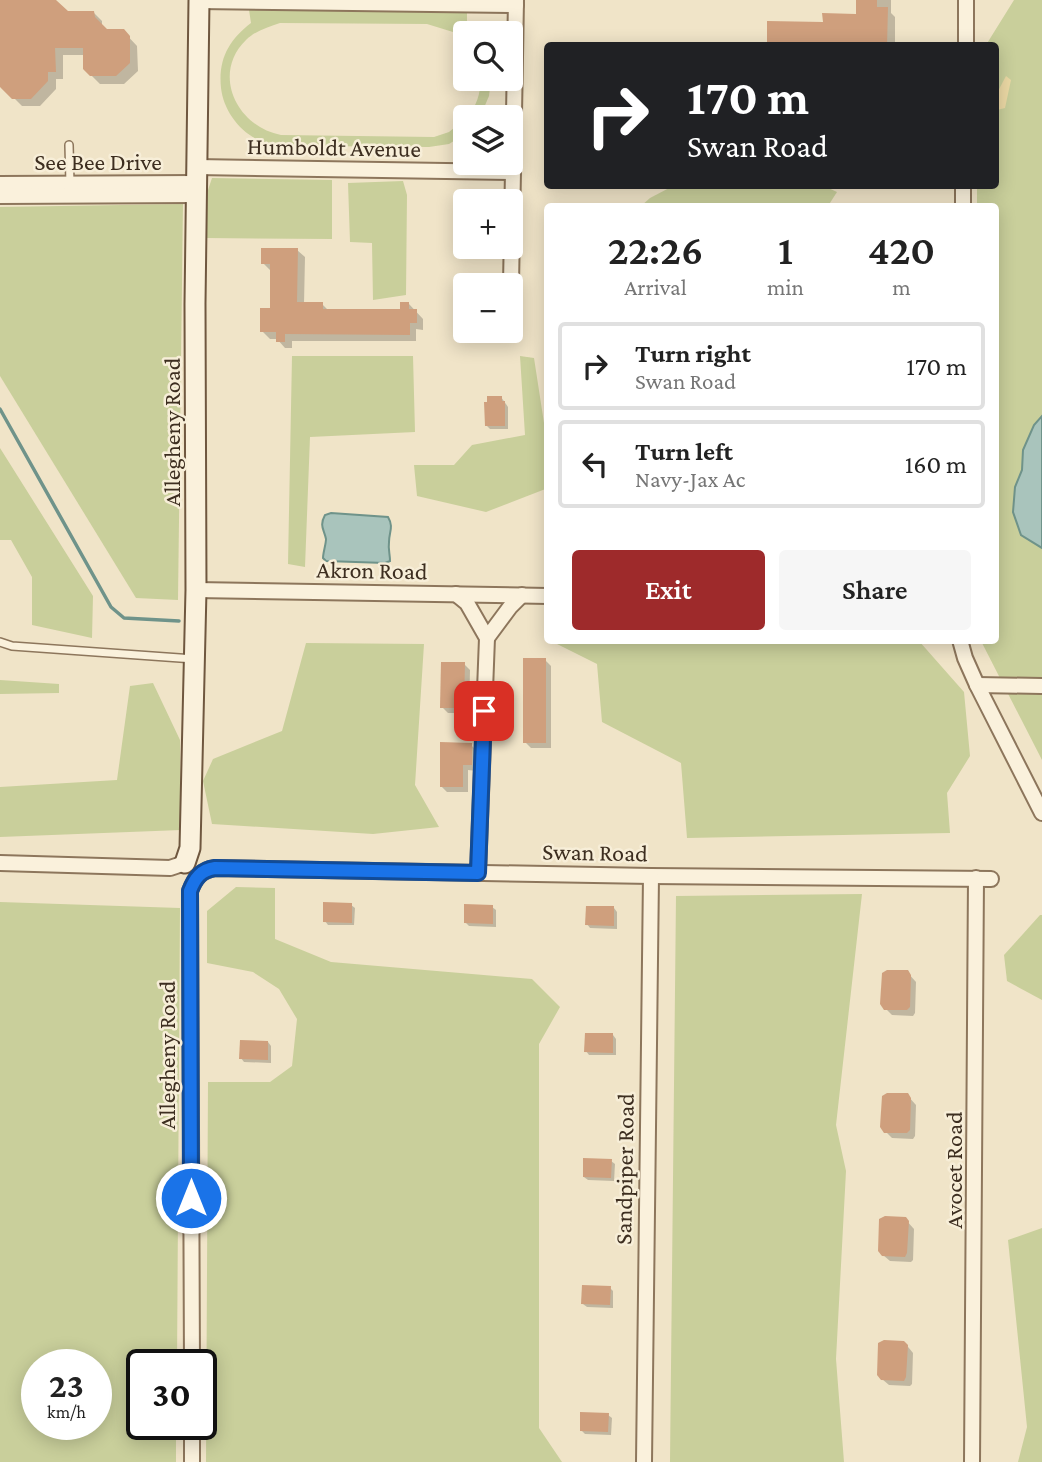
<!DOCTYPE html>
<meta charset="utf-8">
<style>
body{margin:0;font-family:"Crimson Pro",serif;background:#f6f6f6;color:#222;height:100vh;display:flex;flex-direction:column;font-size:26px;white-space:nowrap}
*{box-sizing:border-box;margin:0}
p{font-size:23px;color:#767676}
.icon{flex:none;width:38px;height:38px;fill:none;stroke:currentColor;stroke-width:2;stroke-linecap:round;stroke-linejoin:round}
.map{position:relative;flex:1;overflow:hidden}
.sheet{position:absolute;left:544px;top:203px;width:455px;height:441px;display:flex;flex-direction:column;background:#fff;border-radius:7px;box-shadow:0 4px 18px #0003}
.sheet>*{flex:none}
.banner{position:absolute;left:544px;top:42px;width:455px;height:147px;border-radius:7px;box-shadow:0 4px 18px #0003;background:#202124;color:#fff;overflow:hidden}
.fabs{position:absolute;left:453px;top:21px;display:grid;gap:14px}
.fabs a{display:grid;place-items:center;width:70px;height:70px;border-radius:7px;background:#fff;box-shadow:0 4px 18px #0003;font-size:35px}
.speed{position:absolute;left:21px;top:1349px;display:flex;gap:14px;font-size:35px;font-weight:700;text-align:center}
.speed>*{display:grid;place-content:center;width:91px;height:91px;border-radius:50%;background:#fff;box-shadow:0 4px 18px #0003;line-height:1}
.speed small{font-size:18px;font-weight:400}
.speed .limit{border:4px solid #111;border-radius:10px;background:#fff;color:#111}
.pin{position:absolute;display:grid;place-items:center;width:60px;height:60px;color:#fff;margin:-30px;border-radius:14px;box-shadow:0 4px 10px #0006}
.me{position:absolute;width:77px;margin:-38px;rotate:0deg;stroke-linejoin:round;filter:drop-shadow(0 0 5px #0008)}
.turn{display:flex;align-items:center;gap:24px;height:147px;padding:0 28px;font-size:32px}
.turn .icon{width:91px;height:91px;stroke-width:2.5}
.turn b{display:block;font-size:49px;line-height:60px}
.eta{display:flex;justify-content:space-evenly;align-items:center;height:119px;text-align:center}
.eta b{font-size:42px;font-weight:600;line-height:49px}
.cta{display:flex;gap:14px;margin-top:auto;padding:14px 28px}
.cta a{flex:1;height:80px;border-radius:7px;background:#9e2a2b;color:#fff;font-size:28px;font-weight:600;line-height:80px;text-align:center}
.cta a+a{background:#f6f6f6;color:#222}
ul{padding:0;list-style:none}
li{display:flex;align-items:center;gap:21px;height:88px;margin:0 14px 10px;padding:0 14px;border:4px solid #e0e0e0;border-radius:7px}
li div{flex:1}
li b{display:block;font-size:26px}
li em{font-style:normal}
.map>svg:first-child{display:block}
.green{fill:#c9cf9b;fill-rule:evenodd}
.sand{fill:#ecd9a5}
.water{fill:#a9c4bc;stroke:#6f938a;stroke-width:2}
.shadow{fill:#0003}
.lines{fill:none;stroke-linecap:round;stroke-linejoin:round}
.stream{stroke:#6f938a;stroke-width:3.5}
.building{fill:#cf9f7d}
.lane-casing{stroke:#8d765c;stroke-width:10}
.street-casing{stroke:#8d765c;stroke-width:18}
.secondary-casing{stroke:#6f573f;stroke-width:23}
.lane{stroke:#faf1dc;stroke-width:7}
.street{stroke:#faf1dc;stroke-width:14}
.secondary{stroke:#faf1dc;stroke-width:19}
.route-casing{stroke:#114b97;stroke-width:18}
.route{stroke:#1a73e8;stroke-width:12}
.labels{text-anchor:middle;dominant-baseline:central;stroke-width:5;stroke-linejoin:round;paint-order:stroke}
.street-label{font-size:24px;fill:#3d2e20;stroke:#f7eed8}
</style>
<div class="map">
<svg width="1042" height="1462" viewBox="0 0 1042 1462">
<rect width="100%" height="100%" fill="#f0e4c8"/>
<g class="green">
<polygon points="1014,0 1042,0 1042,760 981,641 996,640 996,206 977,206 977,186 996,186 996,46 986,45"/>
<path d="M249 10 467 12V26H463L472 33H466L465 41 453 32 427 24 280 23C268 27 255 31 246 40 211 74 237 127 281 135L434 137 449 132 465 119V134L449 144 429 147C391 147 353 146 315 146 302 146 284 148 272 145 245 139 224 114 221 88 218 59 229 40 251 23Z"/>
<path d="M481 79H491L489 96 480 117H467C477 106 480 94 481 79Z"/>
<polygon points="212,178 332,180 332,239 205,238 206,196"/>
<polygon points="403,181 407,195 406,295 373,300 372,243 350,242 348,183"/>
<polygon points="673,186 824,186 837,192 828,206 641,206 650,198"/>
<polygon points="183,204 178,600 136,598 0,376 0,207"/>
<polygon points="292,356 413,356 415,432 310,437 305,567 288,564"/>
<polygon points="520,356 534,358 544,423 548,425 548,488 486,512 417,496 414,465 454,465 472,445 525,435"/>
<polygon points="0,448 93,596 92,638 32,625 32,577 11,540 0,540"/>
<polygon points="556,641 919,641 964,692 970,756 947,793 950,833 687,838 681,763 602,722 597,664 555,643"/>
<polygon points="306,643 424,644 415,785 439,827 373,834 212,824 203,781 213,759 282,731"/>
<polygon points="0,680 59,684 59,693 0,694"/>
<polygon points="153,683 180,740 181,830 0,837 0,787 117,780 130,686"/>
<polygon points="236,887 275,888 275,939 331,962 532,979 560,1007 539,1044 539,1428 562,1462 206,1462 208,1082 270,1082 292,1066 297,1019 279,989 253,972 207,963 207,911"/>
<polygon points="862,894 836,1125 846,1171 836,1359 844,1462 670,1462 676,896"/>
<path d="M0 902 180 908 177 1365H142V1424L176 1425V1462H0ZM96 1365V1424H37V1365Z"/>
<polygon points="1040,915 1042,915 1042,1000 1007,981 1004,955"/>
<polygon points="1042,1228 1042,1462 1018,1462 1027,1427 1008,1240"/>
</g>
<polygon class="sand" points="1006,76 1011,80 1005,108 997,110 996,95"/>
<g class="water">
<polygon points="1042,416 1042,548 1021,535 1013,512 1015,487 1022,470 1023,450 1034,425"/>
<path d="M331 513 388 517C394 527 389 532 389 542 388 549 390 554 390 561L385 563 326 561 323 558C323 553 326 544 326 539 324 529 319 526 325 515Z"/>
</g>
<g class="shadow">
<polygon points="0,0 20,0 67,13 94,13 102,21 102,27 107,31 123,31 137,46 138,71 124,84 100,84 91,75 85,55 63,55 63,79 56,79 56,89 40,106 22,106 0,84"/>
<polygon points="858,0 891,0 891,13 895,17 895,46 756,46 769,43 824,24 858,16"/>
<polygon points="297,250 305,257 304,304 322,304 329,311 401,311 409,304 423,319 423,330 416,329 416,341 292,341 292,348 285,348 277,339 270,339 262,331 271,310 270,270 263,263"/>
<polygon points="463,310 466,310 466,326 462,322"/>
<polygon points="501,397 508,407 508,429 490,429 487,426"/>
<polygon points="545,660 551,666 551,748 531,748 525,742"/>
<polygon points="464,664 470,670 469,713 448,713 442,707"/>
<polygon points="471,745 477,751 477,771 468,770 468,792 447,792 441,786"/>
<polygon points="351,905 355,908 354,925 328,925 325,921"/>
<polygon points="492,907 496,910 496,927 469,926 466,923"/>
<polygon points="614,908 617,912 617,929 590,928 587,924"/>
<polygon points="907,972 916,982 915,1013 913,1016 892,1015 886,1009"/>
<polygon points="613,1035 616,1039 616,1055 589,1055 586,1051"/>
<polygon points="268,1042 271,1046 271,1063 244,1062 241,1058"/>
<polygon points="907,1095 916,1105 915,1136 913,1139 892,1138 886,1132"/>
<polygon points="611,1161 615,1164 614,1181 588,1180 584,1177"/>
<polygon points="905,1219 914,1229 913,1260 911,1262 890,1261 883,1255"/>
<polygon points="610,1288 613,1291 613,1308 587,1307 583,1304"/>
<polygon points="904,1342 913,1353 912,1384 910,1386 889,1385 882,1379"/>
<polygon points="608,1415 612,1418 611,1435 585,1434 581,1430"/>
</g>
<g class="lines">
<polyline class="stream" points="0,409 111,607 124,618 179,621"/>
</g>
<g class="building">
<polygon points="0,0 56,0 68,11 94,11 95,17 107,29 124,29 130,36 130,63 116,76 90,76 83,69 83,48 55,48 56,72 48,72 48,81 31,99 12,99 0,87"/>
<polygon points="856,0 877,0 877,7 888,7 887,46 767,46 767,21 823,22 822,13 856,14"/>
<polygon points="261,248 298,248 297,302 323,302 323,309 400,309 400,302 409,302 409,309 417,309 417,323 410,323 410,335 285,334 285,342 276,342 276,332 260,332 260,308 270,308 270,264 261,264"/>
<polygon points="487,396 502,396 502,401 505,401 505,426 485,426 484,402 487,402"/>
<rect x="523" y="658" width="23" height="85"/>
<polygon points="441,662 465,662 464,708 440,708"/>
<polygon points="440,742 472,743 472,765 463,765 463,787 440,787"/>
<polygon points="323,902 352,903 352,923 323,922"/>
<polygon points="464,904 493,905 493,924 464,923"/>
<polygon points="586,906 614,906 614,926 585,925"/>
<polygon points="887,970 908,970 911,975 910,1007 907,1010 884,1010 880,1004 882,973"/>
<polygon points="585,1033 613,1033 613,1053 584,1052"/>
<polygon points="240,1040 268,1041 268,1060 239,1059"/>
<polygon points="887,1093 908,1093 911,1098 910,1130 907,1133 884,1133 880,1127 882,1096"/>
<polygon points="583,1158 612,1159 611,1178 583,1177"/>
<polygon points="885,1216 906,1217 909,1221 907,1253 905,1257 882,1256 878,1251 879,1219"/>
<polygon points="582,1285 611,1286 610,1305 581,1304"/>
<polygon points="884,1340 904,1341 908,1345 906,1377 904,1381 881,1380 877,1375 878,1343"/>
<polygon points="580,1412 609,1413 608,1432 580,1431"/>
</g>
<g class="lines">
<g class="lane-casing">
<g id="lane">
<polyline points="69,145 70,184"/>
<polyline points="0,642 12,646 194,659"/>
</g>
</g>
<g class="street-casing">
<g id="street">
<polyline points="199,1 516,5"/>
<polyline points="966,46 966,0"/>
<polyline points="197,167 513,172"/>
<polyline points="0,184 196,183"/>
<polyline points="0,196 196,195"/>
<polyline points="963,206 963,186"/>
<polyline points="511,285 516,0"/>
<polyline points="196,590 548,596"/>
<polyline points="456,594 467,603 487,638 478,873"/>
<polyline points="487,638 510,607 522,595"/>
<polyline points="960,640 965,658 977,685 1042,813"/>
<polyline points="977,685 1042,686"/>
<polyline points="0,863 170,868 185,863"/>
<path d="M192 1365 190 891C195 878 201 870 215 868L651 876 991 879"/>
<polyline points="192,1424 192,1462"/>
<polyline points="644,1462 651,876"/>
<polyline points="972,1462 976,878"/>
</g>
</g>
<g class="secondary-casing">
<polyline id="secondary" points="185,863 190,848 196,590 195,304 199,0"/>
</g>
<use href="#lane" class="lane"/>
<use href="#street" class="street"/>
<use href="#secondary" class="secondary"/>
</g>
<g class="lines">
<g class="route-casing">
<path id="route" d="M191 1198 190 891C195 878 201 870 215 868L478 873 484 711"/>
</g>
<use href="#route" class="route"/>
</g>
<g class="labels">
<g class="street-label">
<text transform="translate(334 147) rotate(1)">Humboldt Avenue</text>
<text x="98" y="161">See Bee Drive</text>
<text transform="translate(171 432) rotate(-90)">Allegheny Road</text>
<text transform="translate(372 570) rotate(1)">Akron Road</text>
<text transform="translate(595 852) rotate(1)">Swan Road</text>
<text transform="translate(166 1055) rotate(-90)">Allegheny Road</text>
<text transform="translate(624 1169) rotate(-89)">Sandpiper Road</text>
<text transform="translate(953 1170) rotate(-90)">Avocet Road</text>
</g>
</g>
</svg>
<div class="fabs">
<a><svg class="icon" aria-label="search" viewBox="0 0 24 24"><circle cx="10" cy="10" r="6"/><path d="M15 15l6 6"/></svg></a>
<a><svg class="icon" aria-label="layers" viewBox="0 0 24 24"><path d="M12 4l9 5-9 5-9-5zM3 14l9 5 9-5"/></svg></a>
<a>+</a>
<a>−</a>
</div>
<div class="speed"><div>23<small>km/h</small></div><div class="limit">30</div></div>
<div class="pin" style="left:484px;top:711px;background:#d93025"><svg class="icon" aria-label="arrive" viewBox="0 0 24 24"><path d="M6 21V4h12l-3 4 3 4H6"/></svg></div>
<svg class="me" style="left:191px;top:1198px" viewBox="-20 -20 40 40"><circle r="17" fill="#1a73e8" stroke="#fff" stroke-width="3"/><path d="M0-11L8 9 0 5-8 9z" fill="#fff"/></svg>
<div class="banner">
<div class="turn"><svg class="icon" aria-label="right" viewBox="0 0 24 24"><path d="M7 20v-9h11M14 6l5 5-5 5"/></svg><div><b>170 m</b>Swan Road</div></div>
</div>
<section class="sheet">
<div class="eta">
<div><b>22:26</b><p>Arrival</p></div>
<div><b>1</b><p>min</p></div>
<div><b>420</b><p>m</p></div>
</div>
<ul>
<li><svg class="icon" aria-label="right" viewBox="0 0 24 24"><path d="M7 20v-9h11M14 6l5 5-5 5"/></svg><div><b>Turn right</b><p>Swan Road</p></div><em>170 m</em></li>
<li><svg class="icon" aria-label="left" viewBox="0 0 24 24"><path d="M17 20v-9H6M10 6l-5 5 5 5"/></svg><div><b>Turn left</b><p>Navy-Jax Ac</p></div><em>160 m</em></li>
</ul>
<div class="cta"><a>Exit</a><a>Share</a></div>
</section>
</div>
